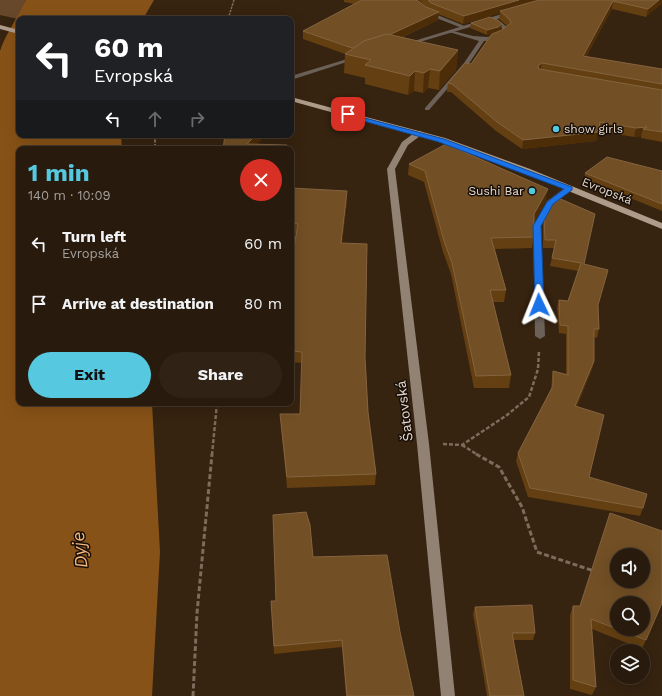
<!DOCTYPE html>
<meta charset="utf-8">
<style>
body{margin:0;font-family:"Work Sans",sans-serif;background:#302315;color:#f1f3f6;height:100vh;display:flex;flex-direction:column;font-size:15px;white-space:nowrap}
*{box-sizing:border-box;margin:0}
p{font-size:13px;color:#a5a19d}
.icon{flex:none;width:22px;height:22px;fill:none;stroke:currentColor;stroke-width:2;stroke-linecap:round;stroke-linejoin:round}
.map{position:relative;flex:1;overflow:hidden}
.details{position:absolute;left:16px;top:146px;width:278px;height:260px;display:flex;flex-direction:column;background:#281a0c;border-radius:8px;box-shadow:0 4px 16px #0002,0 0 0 1px #44382d}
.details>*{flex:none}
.guide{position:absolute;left:16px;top:16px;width:278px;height:122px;border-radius:8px;box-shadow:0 4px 16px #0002,0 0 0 1px #44382d;background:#202124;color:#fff;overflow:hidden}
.fabs{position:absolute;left:610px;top:548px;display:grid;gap:8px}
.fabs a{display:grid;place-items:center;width:40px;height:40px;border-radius:50%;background:#281a0c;box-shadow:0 4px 16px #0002,0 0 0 1px #44382d;font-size:20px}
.pin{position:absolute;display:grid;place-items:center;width:34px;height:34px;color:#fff;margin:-17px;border-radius:8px;box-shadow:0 2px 6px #0006}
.me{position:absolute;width:44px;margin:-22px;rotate:358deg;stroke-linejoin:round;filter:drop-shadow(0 0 3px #0008)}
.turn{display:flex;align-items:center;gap:14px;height:84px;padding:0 12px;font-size:18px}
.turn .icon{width:52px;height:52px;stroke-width:2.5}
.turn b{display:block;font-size:28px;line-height:34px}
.lanes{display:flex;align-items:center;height:38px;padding:0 12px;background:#0003;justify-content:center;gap:20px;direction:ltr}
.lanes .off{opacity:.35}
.round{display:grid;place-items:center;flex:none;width:42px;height:42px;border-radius:21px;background:#302315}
.headline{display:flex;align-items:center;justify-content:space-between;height:68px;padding:0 12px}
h1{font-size:24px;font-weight:700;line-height:30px;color:#56c9e1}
.button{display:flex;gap:8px;margin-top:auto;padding:8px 12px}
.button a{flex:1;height:46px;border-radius:24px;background:#56c9e1;color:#111;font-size:16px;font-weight:700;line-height:46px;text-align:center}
.button a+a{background:#302315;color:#f1f3f6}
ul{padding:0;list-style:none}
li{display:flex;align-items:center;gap:12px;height:60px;padding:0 12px}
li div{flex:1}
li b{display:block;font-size:15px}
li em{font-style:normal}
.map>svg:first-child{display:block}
.green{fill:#67482b}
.water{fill:#875217}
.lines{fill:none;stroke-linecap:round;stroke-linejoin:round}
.path-far3{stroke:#7d6c5c;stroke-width:1.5;stroke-dasharray:2.5 1;stroke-linecap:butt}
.path-far2{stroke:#7d6c5c;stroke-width:2;stroke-dasharray:3 1.5;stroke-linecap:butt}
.path-far1{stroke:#7d6c5c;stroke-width:2.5;stroke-dasharray:4 2;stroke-linecap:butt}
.path{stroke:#7d6c5c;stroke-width:3;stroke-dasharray:5 2.5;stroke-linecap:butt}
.minor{fill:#6b6159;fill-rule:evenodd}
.tertiary{fill:#6b6159;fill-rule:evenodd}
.secondary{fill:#928274;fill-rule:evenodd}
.primary{fill:#af9b89;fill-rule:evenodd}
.wall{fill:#643f11}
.shaded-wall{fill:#4c2d08}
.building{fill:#724f25;stroke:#846440;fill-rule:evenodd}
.route{fill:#1a73e8;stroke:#114b97}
.poi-dot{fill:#56c9e1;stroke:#170e07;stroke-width:1.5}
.labels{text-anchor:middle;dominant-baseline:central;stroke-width:3;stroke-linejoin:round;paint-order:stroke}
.far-poi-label{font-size:12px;fill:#e5d8cd;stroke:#170e07;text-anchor:start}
.far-street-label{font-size:12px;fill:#e5d8cd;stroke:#170e07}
.street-label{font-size:14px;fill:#e5d8cd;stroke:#170e07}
.near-water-label{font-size:18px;font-style:italic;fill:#f5b67c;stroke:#170e07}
</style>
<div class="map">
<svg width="662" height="696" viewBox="0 0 662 696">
<rect width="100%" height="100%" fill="#362310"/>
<polygon class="green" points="0,0 26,0 18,19 0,15"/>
<path class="water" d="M26 0H154L143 19H19V135H121L122 149H19V403H152L160 552 152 696H0V51C6 33 18 17 26 0Z"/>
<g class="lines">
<polyline class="path-far3" points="228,19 234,0"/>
<polyline class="path-far2" points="155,135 155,149"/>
<g class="path-far1">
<polyline points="443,444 462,445 507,415 529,397 538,369 539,351"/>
<polyline points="462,445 478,455"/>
<polyline points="212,455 217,403"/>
</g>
<g class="path">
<polyline points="476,454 499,467 522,507 537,552 594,571"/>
<polyline points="193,696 197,613 212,454"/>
</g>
<g class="minor">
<polygon points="411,0 417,0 430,12 467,27 462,28 426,14"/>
<path d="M489 18C497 17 504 24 509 30 502 37 494 41 484 41L468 65 429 110H425V108L464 63 479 41 449 32V30L473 36 487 37 498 34 503 30 499 25 489 20Z"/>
<polygon points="566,187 569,187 573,189 553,204 541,226 545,336 540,339 535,336 533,226 547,201"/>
</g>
<g class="tertiary">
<polygon points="512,11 515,13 514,14 406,46 401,45"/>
<polygon points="354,57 359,58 291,80 291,76"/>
</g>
<polygon class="secondary" points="417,131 420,131 424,133 408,145 395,169 429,444 455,696 441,696 417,444 387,169 402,142"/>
<g class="primary">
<polygon points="0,25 19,30 19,34 0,29"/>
<polygon points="291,97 445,138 530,169 662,223 662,229 524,173 439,142 291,101"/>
</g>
</g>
<g class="wall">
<polygon points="344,0 417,0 426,7 428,9 419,0 662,0 646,17 612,9 586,57 662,69 662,142 641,138 641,136 634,137 598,131 596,141 522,149 496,131 451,92 447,92 448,83 471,64 491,34 487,35 470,28 471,23 501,30 499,31 502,30 507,26 499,19 500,13 463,24 438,14 438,20 401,38 458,50 456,70 439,90 428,88 423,93 414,91 408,95 365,84 365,78 344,73 345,54 303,39 303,31 354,4 344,2"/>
<polygon points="409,164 546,200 534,222 534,237 532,248 495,249 506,290 504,302 493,302 511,375 509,388 474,388 451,274 443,252 424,182 408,175"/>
<polygon points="662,171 662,211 584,179 585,173"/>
<polygon points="291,188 347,201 342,243 365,357 368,412 376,474 375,485 287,488 280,414 300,414 302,363 291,362 291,264 297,234 292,233 292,220 291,220"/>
<polygon points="544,219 584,264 598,305 599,329 597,338 594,337 594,361 592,369 577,406 589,477 643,508 640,516 528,497 516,461 518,453 551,389 552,379 553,371 566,374 566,334 559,333 557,308 559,300 568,301 578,271 550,266 554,248 543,248 543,226"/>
<polygon points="313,557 400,632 414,696 346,696 342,647 274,654 271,601 276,601"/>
<polygon points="662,603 642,649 592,629 596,687 592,695 570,689 570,615 573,606"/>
<polygon points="475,607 535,633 533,640 513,640 524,696 487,696 473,614"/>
</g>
<g class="shaded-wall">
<polygon points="519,0 544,0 500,11 500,13 463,24 464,16"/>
<polygon points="659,0 662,0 662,4 646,17 648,9"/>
<polygon points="613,1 612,9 581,65 583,56"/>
<polygon points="439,12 438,20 374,50 352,56 352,48"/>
<polygon points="502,24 501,30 497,33 487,35 487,30"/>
<polygon points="458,50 456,70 439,90 440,71"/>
<polygon points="542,63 540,72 538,66"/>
<polygon points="430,69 428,88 423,93 424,73"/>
<polygon points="415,71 414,91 408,95 410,76"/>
<polygon points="647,127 643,129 641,136 634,137 636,128"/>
<polygon points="598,132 596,141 522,149 523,140"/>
<polygon points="256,135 266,135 252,149 247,144"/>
<polygon points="548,189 546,200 532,225 534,214"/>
<polygon points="347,191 347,201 341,253 341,243"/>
<polygon points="594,361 592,369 573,414 575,406"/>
</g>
<g class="building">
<polygon points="362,0 417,0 426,7 439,12 389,35 387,34 364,41 354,48 352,48 303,31"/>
<polygon points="428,0 519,0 464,16 431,3"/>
<polygon points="539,0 659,0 648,9 613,1 583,56 662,69 662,84 542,63 538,66 539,69 662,90 662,132 643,129 647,127 636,128 600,122 598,132 523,140 497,122 452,84 448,83 465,63 471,64 492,34 502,30 511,23 509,19 500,11"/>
<polygon points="490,17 499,21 502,24 498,27 487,30 471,23"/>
<polygon points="387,34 458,50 440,71 430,69 424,73 415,71 410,76 365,65 371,60 345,54 364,41"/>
<polygon points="225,135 256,135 247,144 287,145 286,149 223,149"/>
<polygon points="446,144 548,189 534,214 534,237 491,238 506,290 490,290 511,375 476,376 452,263 444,241 425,171 409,164"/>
<polygon points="607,157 662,171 662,204 585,173"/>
<polygon points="291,188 347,191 341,243 367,244 365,357 368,412 376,474 287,477 280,414 300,414 302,352 291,351 291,264 298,224 292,223 294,210 291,210"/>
<polygon points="556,197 595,214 584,264 608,270 598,305 599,329 594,329 594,361 575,406 604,415 589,477 647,494 643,508 530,488 518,453 553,386 553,371 568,375 568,326 560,325 559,300 568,301 581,263 552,258 556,240 545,240 544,219"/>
<polygon points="306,512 310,525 313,557 387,555 400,632 414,696 347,696 342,640 274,646 271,601 276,601 273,515"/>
<path d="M610 513 662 531V603L646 640 591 619 596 687 573 680V606H580ZM617 555H643V581H617ZM617 603H643V629H617Z"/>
<polygon points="532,605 535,633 512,633 524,696 490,696 475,607"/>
</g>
<polygon class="route" points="346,113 444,139 572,187 572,190 553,204 541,226 544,305 542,307 536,307 535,305 533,226 547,202 564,189 439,142 346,116"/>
<g class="poi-dot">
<circle cx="556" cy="129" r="4"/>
<circle cx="532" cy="191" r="4"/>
</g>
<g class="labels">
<g class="far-poi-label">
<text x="564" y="129">show girls</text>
<text x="524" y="191" text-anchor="end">Sushi Bar</text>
</g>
<g class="far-street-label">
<text transform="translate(607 191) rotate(22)">Evropská</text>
</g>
<g class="street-label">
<text transform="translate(404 411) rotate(-97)">Šatovská</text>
</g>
<g class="near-water-label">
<text transform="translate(79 550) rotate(-96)">Dyje</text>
</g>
</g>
</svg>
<div class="fabs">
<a><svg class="icon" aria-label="sound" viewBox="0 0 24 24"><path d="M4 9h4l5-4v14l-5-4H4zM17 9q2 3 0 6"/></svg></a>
<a><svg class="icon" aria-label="search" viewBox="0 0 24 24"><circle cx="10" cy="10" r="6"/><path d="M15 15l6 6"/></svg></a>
<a><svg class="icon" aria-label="layers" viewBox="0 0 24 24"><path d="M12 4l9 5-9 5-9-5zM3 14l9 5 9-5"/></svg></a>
</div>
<div class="pin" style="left:348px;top:114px;background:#d93025"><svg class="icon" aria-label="arrive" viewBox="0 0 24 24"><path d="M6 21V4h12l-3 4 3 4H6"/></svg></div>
<svg class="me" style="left:539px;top:305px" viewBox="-20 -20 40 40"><path d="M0-17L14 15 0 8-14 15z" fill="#1a73e8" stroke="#fff" stroke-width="4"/></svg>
<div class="guide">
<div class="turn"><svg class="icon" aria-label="left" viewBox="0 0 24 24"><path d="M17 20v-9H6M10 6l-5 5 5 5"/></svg><div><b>60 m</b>Evropská</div></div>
<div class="lanes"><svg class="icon" aria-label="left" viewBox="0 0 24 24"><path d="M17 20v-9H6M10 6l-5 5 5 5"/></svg><svg class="icon off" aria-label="ahead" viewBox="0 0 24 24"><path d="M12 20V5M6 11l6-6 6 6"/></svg><svg class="icon off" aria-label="right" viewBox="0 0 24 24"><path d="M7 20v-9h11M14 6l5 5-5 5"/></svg></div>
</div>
<section class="details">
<div class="headline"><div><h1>1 min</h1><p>140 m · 10:09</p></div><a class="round" style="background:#d93025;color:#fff"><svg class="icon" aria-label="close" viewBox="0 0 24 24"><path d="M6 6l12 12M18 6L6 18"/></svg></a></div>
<ul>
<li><svg class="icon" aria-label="left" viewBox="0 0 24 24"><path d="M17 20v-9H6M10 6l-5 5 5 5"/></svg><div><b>Turn left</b><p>Evropská</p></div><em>60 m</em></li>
<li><svg class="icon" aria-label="arrive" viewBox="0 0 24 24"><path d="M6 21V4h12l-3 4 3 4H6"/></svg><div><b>Arrive at destination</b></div><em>80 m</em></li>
</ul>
<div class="button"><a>Exit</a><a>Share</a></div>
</section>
</div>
